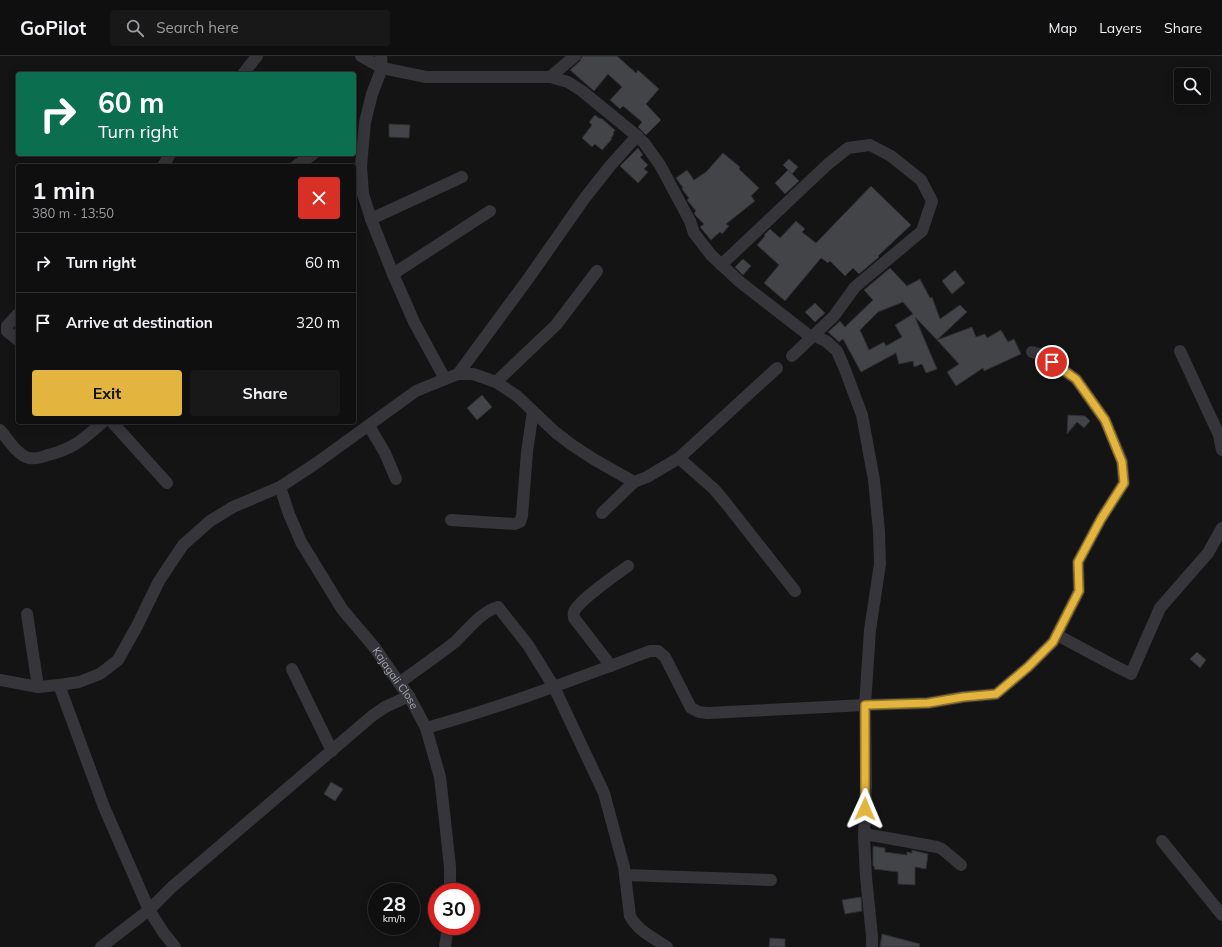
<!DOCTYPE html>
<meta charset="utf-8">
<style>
body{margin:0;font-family:Mulish,sans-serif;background:#181819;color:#f1f3f6;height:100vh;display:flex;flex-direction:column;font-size:15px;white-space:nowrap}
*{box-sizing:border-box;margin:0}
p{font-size:13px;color:#9b9c9f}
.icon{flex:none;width:22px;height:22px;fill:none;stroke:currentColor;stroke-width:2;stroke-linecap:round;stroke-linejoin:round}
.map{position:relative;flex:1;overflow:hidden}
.side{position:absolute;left:16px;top:108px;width:340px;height:260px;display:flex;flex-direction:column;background:#0f0f10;border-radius:4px;box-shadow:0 2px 10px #0003,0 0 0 1px #2f2f30}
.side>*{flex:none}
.banner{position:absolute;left:16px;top:16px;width:340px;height:84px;border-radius:4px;box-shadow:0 2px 10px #0003,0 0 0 1px #2f2f30;background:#0b6e4f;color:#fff;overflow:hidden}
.controls{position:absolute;left:1174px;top:12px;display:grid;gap:8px}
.controls a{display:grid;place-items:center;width:36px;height:36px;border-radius:4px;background:#0f0f10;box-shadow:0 2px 10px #0003,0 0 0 1px #2f2f30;font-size:20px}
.speed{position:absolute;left:368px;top:827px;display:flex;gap:8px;font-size:20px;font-weight:700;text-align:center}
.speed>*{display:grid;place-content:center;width:52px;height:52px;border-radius:50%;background:#0f0f10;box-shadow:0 2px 10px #0003,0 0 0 1px #2f2f30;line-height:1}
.speed small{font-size:10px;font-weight:400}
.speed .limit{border:6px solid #d22;background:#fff;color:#111}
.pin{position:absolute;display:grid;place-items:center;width:34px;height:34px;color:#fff;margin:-17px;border:2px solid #fff;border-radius:50%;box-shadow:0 1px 4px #0007}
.me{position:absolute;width:44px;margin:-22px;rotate:1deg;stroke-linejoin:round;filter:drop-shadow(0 0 3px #0008)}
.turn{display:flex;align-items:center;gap:14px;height:84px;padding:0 16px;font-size:18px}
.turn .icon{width:52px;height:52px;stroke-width:2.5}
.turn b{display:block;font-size:28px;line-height:34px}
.round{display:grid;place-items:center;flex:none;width:42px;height:42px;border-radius:4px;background:#181819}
.summary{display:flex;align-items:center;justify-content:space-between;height:68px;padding:0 16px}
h1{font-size:24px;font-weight:700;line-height:30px}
.action{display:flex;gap:8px;margin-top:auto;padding:8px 16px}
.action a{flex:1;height:46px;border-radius:4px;background:#e3b43e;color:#111;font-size:16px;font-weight:700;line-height:46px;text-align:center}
.action a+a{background:#181819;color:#f1f3f6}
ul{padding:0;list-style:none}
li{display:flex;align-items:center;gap:12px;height:60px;padding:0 16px;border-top:1px solid #2f2f30}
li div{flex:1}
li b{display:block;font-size:15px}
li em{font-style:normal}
header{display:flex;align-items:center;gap:24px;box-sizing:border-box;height:56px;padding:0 20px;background:#0f0f10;border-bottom:1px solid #2f2f30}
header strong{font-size:19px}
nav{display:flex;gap:22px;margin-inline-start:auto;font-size:14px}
.search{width:280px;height:36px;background:#181819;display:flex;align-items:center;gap:10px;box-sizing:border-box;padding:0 14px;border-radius:4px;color:#9b9c9f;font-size:15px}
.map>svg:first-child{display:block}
.building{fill:#434448;stroke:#2e2e31;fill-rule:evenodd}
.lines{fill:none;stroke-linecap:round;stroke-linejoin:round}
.street{stroke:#35353a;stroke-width:12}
.route-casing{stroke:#947528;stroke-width:10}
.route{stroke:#e3b43e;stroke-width:7}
.labels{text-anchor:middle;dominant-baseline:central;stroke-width:3.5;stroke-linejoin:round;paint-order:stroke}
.street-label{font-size:11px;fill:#a6aab4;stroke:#0f0f10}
</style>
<header>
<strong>GoPilot</strong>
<div class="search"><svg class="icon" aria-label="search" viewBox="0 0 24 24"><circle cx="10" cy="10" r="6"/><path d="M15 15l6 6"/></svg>Search here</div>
<nav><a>Map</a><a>Layers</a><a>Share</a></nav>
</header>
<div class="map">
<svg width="1222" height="891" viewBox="0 0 1222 891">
<rect width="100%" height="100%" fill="#141415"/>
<g class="building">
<polygon points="582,0 617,0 636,17 638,14 659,33 646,48 661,64 646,79 638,71 642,66 623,50 620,53 610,44 622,31 608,18 594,35 570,14 580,5"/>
<polygon points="595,59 600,63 601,62 615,74 613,77 614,78 611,82 612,83 602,94 595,88 592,91 582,82 592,69 589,66"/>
<polygon points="389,68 410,69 409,82 389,81"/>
<polygon points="638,92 643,99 640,101 648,109 644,113 648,116 638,127 620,110"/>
<polygon points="723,97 740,111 739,113 759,132 751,140 755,145 726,168 729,170 722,178 720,176 711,184 700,171 704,168 696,160 694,157 696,155 687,144 689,142 682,133 683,132 676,122 687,114 694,124 706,116"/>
<polygon points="789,103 798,111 792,118 783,109"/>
<polygon points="788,114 799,125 785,138 775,127"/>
<polygon points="871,130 911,169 878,200 879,201 859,218 853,212 845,220 830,205 828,207 821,202 785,245 764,227 779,209 757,189 765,180 764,179 770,173 780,182 796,165 805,173 802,176 816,187"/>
<polygon points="743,203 751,210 743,219 735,211"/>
<path d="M890 212 907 230 920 223 930 242 932 241 940 263 960 249 967 256 937 284 915 261 937 313 926 317 922 308 914 311 913 305 899 308 896 297 861 316 843 283 839 286 828 276 840 265 845 271 873 244 864 234ZM903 246 913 258 895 269 902 281 886 290 884 286 869 294 860 274 878 256Z"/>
<polygon points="955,214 965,227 952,238 942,225"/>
<polygon points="815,247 825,257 815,266 805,256"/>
<polygon points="972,271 976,281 985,278 987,282 1001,274 1008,286 1014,283 1021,298 984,315 983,312 956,330 947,316 959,308 937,284"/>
<polygon points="482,339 492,351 477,364 467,352"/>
<polygon points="1068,359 1085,360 1090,365 1084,372 1077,366 1067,378"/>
<polygon points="1197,596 1206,604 1200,612 1190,603"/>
<polygon points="331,726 343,733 335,745 324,738"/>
<polygon points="873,790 885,792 885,796 907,799 907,796 912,797 912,794 928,798 926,813 915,811 915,829 898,828 898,816 874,813 875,811 873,810"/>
<polygon points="861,841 862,855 845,858 842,844"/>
<polygon points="882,878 920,888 919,891 880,891"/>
<polygon points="770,882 785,883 785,891 769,891"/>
</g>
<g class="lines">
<g class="street">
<polyline points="361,0 382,12 426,21 550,21 575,0"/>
<polyline points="381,0 382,12 372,38 365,66 361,110 363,138 371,163 393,218 414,266 445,323"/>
<polyline points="243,18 257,0"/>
<polyline points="550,21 568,26 582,35 637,80 645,88 660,109 690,165 694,177 711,199 740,226 811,281"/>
<polyline points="163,110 170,98"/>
<polyline points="296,110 313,98"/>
<polyline points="371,163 462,121"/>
<polyline points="721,209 828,108 848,92 870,89 891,100 921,124 932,145 922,175 855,231 834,260 792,300"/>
<polyline points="393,218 490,155"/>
<polyline points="18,258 7,270 7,275 18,284"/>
<polyline points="819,282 826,285 837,295 844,311 862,359 874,424 879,475 880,508 870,574 865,649 866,728 864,781 866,821 872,880 872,891"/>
<polyline points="1180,295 1219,379 1222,394"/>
<polyline points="458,318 528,223 584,143 610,110 637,80"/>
<polyline points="496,326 556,269 597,215"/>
<polyline points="112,366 167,427"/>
<polyline points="369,370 385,397 396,423"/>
<path d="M0 374C8 383 17 399 29 402 35 403 43 401 48 399 74 393 83 383 103 366"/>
<polyline points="679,402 714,433 725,446 795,535"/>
<path id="s1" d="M280 431 289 458 301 486 342 553 375 592 399 627 409 640 426 672 440 721 445 765 450 811V836"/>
<polyline points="602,457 634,426"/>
<polyline points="451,464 515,468 520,466 522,460 527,396 533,355"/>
<polyline points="27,558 38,631"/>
<polyline points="1057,579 1115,610 1131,618 1160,552 1208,497 1222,472"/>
<path d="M611 610 574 562C574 560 573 558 574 556 578 545 617 518 628 510"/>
<polyline points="292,613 332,695"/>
<polyline points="0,624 38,631 59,629 79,626 100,618 118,604 137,570 159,525 183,489 210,465 233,451 280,431 315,408 416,335 458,318 473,318 496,326 517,340 555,376 572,389 595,404 634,426 647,421 679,402 777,312"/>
<path d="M399 627C418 613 437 600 455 586 468 574 480 556 498 551L528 589 554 631 604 737 624 811 630 860C638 875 654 882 667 891"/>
<polyline points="59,629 104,751 149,854 163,876 175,891"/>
<path d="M426 672C502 651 576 623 650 595H658L665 601 691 652 699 656 708 657 865 649 928 647 963 641 996 638 1028 611 1053 586 1079 535 1078 506 1101 463 1124 427 1122 405 1105 364 1076 323 1040 298 1032 296"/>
<polyline points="865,778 937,791 942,793 961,809"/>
<polyline points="1162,785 1222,859"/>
<polyline points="625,819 771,824"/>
<polyline points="101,891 149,854 172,831 372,660 385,651 409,640"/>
<polyline points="445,891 448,870"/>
</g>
</g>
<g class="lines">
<g class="route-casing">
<polyline id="route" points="865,753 865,649 928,647 963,641 996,638 1028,611 1053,586 1079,535 1078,506 1101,463 1124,427 1122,406 1105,364 1076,323 1052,306"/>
</g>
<use href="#route" class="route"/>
</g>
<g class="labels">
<g class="street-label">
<text stroke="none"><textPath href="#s1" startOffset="225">Kajagali Close</textPath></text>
</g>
</g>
</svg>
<div class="controls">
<a><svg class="icon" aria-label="search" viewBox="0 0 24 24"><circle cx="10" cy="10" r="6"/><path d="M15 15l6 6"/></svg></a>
</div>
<div class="speed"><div>28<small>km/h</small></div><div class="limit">30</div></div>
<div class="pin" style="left:1052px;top:306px;background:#d93025"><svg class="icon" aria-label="arrive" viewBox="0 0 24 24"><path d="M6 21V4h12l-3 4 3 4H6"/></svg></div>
<svg class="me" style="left:865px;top:753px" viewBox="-20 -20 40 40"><path d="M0-17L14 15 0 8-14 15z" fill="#e3b43e" stroke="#fff" stroke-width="4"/></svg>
<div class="banner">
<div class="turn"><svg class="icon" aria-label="right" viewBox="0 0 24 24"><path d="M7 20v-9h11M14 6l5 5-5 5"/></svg><div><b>60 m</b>Turn right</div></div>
</div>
<section class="side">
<div class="summary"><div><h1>1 min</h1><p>380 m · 13:50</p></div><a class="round" style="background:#d93025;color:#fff"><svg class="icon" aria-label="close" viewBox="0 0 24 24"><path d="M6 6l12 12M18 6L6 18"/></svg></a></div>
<ul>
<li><svg class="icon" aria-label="right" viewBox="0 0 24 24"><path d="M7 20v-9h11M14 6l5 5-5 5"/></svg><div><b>Turn right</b></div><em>60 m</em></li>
<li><svg class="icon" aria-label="arrive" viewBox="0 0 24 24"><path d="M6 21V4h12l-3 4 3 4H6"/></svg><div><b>Arrive at destination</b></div><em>320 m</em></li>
</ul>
<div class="action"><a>Exit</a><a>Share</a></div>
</section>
</div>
